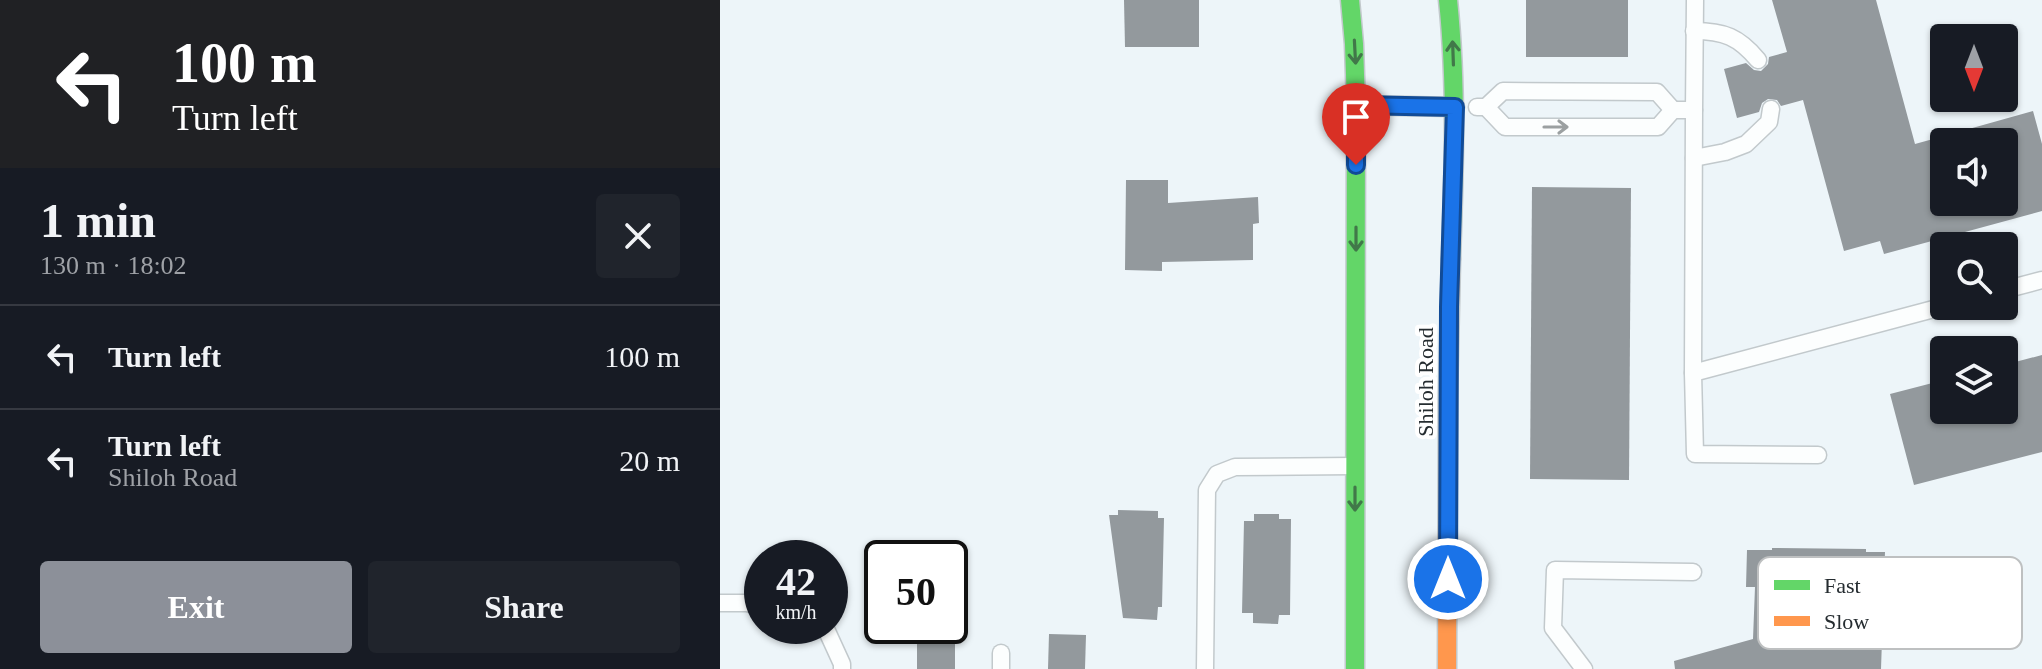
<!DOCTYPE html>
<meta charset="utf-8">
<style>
body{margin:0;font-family:Georgia,serif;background:#20242c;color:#f1f3f6;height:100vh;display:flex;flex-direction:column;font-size:30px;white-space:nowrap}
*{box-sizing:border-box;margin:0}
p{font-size:26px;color:#9ea1a6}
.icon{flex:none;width:44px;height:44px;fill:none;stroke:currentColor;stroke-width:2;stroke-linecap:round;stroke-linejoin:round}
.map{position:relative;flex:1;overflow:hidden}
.sheet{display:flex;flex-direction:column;background:#171b24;width:720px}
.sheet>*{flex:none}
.hud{background:#202124;color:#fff;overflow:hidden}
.needle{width:52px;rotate:180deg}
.controls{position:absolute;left:1210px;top:24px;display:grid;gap:16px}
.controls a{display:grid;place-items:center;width:88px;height:88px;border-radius:8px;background:#171b24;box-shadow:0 2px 6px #0004;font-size:40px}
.speed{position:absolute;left:24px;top:540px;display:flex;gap:16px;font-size:40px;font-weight:700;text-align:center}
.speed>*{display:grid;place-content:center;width:104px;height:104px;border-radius:50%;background:#171b24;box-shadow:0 2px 6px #0004;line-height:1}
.speed small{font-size:20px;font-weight:400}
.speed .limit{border:4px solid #111;border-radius:12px;background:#fff;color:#111}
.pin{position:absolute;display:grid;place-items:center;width:68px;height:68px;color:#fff;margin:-82px -34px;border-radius:50% 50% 50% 0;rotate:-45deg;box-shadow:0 0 8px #0007}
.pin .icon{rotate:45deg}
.me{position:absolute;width:88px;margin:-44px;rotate:0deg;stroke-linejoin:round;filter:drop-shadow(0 0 6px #0008)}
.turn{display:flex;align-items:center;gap:28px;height:168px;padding:0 40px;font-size:36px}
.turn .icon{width:104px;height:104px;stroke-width:2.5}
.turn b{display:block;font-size:56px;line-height:68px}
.round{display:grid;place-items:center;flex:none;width:84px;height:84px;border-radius:8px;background:#20242c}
.summary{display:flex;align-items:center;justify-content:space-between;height:136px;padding:0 40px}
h1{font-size:48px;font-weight:700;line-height:60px}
.button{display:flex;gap:16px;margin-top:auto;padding:16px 40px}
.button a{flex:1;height:92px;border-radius:8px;background:#8c9099;color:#fff;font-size:32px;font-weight:700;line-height:92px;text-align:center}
.button a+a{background:#20242c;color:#f1f3f6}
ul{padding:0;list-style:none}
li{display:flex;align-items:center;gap:24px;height:104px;padding:0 40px;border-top:2px solid #363941}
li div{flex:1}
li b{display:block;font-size:30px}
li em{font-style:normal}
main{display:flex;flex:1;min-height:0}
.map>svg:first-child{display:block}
.building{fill:#93999d}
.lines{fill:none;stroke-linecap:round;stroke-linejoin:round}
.lane-casing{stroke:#c2c9cc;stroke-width:19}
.fast-casing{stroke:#c2c9cc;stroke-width:21}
.slow-casing{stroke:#c2c9cc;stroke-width:21}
.lane{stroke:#fcfefe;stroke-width:16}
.fast{stroke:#63d668;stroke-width:18}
.slow{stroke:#ff974d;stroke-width:18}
.oneway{stroke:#417849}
.oneway2{stroke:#9ba0a1}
.route-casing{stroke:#114b97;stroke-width:20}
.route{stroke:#1a73e8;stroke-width:14}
.labels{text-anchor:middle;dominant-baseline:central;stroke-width:8;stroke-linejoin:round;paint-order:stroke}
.street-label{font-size:22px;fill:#252c30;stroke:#fff}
.key{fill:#fff;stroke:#bec0c1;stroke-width:2}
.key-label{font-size:22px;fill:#252c30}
</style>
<main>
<section class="sheet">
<div class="hud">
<div class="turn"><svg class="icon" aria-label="left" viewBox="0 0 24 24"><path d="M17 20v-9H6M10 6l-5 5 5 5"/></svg><div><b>100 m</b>Turn left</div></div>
</div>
<div class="summary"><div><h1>1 min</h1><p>130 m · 18:02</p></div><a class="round"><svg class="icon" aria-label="close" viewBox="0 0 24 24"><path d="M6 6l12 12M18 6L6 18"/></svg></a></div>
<ul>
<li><svg class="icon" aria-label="left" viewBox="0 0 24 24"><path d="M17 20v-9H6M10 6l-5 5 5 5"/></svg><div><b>Turn left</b></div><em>100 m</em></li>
<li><svg class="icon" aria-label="left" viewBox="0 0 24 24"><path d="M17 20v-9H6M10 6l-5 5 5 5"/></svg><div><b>Turn left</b><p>Shiloh Road</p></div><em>20 m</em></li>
</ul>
<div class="button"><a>Exit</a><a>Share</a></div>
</section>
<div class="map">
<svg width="1322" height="669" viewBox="0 0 1322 669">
<rect width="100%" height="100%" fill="#edf5f9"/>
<g class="building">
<polygon points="404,0 479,0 479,47 405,47"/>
<rect x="806" y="0" width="102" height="57"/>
<polygon points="1052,0 1156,0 1195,144 1224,136 1224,202 1284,202 1284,142 1233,142 1231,134 1313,111 1322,144 1322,211 1164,254 1160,241 1124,251 1083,100 1061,106 1057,100 1048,99 1042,103 1039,112 1017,118 1004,69 1026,63 1034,70 1041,71 1048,64 1049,57 1067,52"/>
<polygon points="406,180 448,180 448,203 538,197 539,223 533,224 533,260 442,262 442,271 405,270"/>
<polygon points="812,187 911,188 909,480 810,479"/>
<polygon points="1322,355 1322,452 1194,485 1170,394 1224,380 1224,410 1284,410 1284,365"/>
<polygon points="398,510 438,511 438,518 444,518 442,607 438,607 437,620 403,618 389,515 398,515"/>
<polygon points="534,514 559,514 559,519 571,519 570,615 559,615 558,624 533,623 533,613 522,613 524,521 534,521"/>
<polygon points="1052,548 1146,549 1146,552 1165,552 1161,669 955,669 954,661 1033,639 1035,587 1026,587 1027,550 1052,550"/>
<rect x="197" y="634" width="38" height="35"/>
<polygon points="329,634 366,635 365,669 328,669"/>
</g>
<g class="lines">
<g class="lane-casing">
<g id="lane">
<path d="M974 31C1004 31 1019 37 1038 60"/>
<polyline points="757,107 766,107 783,91 937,92 953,110"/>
<polyline points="766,107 785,127 938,127 953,110 974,110 973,373"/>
<polyline points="974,110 975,0"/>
<polyline points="974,158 1005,152 1026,144 1049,122 1051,109"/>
<polyline points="1284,290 1322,280"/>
<polyline points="1098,455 975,454 973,373 1225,306"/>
<polyline points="0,603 26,603 42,606"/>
<polyline points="100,626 106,629 122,664 122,669"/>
<polyline points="281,669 281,653"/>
<polyline points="485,669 487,490 497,474 515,467 634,466"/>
<polyline points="864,669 833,628 835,570 973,572"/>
</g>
</g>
<g class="fast-casing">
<g id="fast">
<polyline points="630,0 634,44 636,105 635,669"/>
<path d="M728 0C737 87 734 172 731 259"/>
</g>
</g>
<g class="slow-casing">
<g id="slow">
<polyline points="636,105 735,107"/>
<polyline points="727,669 728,395 731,259"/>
</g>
</g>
<use href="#lane" class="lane"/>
<use href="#fast" class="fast"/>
<use href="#slow" class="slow"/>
</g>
<defs><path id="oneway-shaft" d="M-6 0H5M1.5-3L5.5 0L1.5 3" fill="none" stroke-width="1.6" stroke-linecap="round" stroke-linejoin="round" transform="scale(2)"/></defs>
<g class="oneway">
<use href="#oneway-shaft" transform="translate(635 52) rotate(87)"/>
<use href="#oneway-shaft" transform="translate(733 53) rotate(-92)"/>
<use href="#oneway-shaft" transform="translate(636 239) rotate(90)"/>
<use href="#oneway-shaft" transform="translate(635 499) rotate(90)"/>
</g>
<use class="oneway2" href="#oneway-shaft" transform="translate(836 127)"/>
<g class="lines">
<g class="route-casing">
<polyline id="route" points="636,165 636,105 735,107 729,307 728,579"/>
</g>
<use href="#route" class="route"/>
</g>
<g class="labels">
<g class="street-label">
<text transform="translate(705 382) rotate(-90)">Shiloh Road</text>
</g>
</g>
<rect x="1038" y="557" width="264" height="92" rx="12" class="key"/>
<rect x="1054" y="580" width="36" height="10" fill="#63d668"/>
<rect x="1054" y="616" width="36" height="10" fill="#ff974d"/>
<g class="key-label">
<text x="1104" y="593">Fast</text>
<text x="1104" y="629">Slow</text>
</g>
</svg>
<div class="controls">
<a><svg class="needle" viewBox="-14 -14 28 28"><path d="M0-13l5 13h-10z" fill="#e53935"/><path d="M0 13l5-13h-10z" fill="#9ea1a6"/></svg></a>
<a><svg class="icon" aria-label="sound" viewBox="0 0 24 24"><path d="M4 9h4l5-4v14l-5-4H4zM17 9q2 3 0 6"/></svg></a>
<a><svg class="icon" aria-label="search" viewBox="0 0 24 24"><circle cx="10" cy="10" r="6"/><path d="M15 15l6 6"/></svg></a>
<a><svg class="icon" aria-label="layers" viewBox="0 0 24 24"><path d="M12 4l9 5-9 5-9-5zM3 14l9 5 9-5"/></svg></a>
</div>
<div class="speed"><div>42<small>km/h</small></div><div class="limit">50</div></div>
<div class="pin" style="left:636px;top:165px;background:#d93025"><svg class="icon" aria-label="arrive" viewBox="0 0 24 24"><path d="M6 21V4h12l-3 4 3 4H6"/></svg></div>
<svg class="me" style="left:728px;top:579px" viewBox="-20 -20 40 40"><circle r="17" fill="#1a73e8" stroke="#fff" stroke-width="3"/><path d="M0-11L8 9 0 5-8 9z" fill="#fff"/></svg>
</div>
</main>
